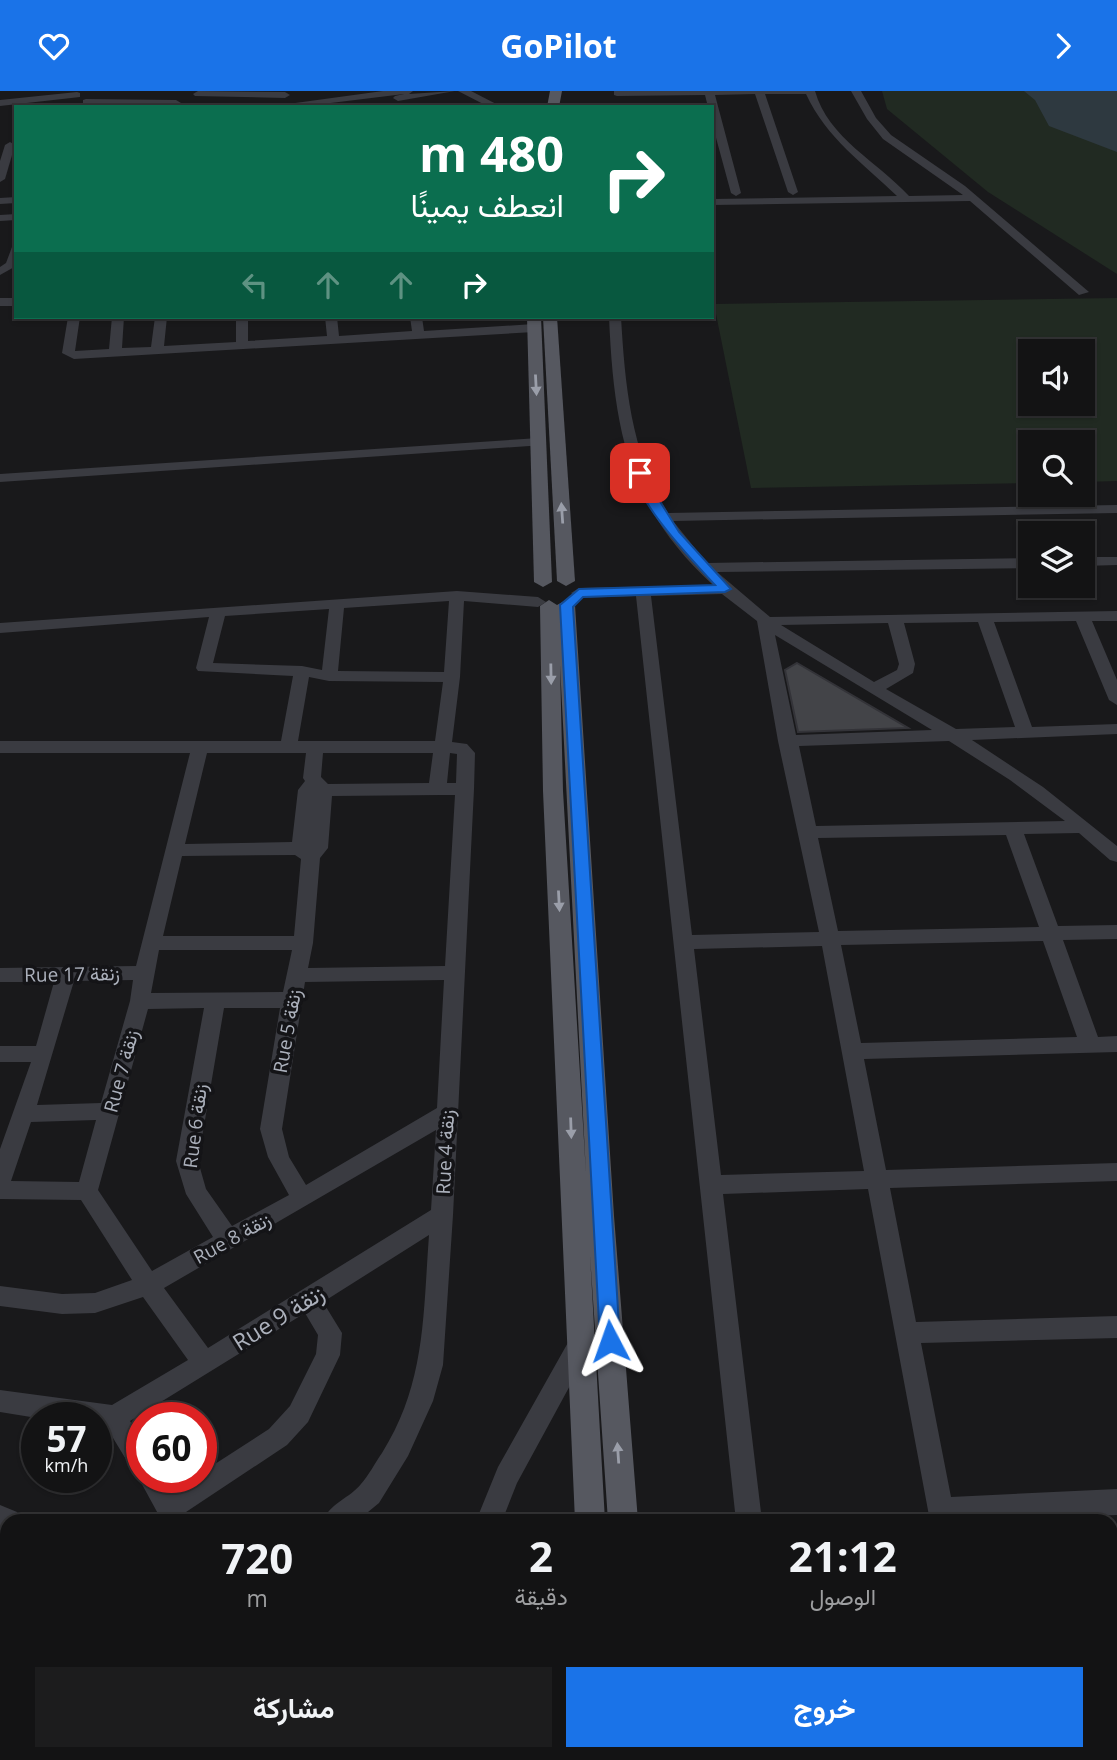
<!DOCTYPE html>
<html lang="ar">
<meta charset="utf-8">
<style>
body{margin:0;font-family:"Open Sans",Vazirmatn,sans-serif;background:#1c1c1d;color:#f1f3f6;direction:rtl;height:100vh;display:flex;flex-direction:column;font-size:26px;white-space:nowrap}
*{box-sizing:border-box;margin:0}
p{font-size:23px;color:#9d9ea0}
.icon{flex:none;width:38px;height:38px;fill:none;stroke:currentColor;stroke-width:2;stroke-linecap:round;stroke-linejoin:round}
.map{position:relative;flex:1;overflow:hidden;direction:ltr}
.details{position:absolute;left:0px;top:1423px;width:1118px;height:247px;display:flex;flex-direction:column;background:#131314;border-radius:21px 21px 0 0;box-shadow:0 2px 5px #0004,0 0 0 2px #323234;direction:rtl}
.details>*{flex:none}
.hud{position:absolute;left:14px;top:14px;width:700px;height:214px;border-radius:0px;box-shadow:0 2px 5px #0004,0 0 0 2px #323234;direction:rtl;background:#0b6e4f;color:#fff;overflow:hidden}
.fabs{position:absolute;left:1018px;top:248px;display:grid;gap:14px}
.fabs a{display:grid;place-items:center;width:77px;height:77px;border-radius:0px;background:#131314;box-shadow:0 2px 5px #0004,0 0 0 2px #323234;font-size:35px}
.speed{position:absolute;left:21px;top:1311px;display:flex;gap:14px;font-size:35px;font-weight:700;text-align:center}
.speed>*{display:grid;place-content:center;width:91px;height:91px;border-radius:50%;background:#131314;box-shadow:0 2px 5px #0004,0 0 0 2px #323234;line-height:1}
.speed small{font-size:18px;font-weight:400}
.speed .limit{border:10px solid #d22;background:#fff;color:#111}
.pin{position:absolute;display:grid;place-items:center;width:60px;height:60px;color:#fff;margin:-30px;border-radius:14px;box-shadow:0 4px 10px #0006}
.me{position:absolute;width:77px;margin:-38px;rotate:356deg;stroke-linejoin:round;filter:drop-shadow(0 0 5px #0008)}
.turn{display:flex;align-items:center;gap:24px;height:147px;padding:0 35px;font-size:32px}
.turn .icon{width:91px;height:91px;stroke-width:2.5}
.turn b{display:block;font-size:49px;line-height:60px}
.lanes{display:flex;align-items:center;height:66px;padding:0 35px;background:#0003;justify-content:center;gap:35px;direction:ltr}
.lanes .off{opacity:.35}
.eta{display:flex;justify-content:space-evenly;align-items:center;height:119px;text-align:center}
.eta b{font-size:42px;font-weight:700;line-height:49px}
.action{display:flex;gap:14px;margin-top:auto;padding:14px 35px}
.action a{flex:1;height:80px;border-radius:0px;background:#1a73e8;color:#fff;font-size:28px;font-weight:700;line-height:80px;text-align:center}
.action a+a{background:#1c1c1d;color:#f1f3f6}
header{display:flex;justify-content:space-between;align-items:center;height:91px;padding:0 35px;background:#1a73e8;color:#fff;font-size:32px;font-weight:700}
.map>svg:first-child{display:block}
.green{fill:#212a22;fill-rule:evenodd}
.water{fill:#2e3940}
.building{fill:#434448;stroke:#333338;stroke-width:2}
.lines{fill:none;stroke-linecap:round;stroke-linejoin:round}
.minor{fill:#3a3b41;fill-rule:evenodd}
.major{fill:#565860;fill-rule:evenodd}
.oneway{fill:#9a9ea9}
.route{fill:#1a73e8;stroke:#114b97;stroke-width:2}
.labels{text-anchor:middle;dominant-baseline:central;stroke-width:7;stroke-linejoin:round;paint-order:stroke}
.street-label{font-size:19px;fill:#abb0bb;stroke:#141417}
.near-street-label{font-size:23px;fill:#abb0bb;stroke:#141417}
</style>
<header><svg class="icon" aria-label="forward" viewBox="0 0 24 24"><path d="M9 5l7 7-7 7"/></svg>GoPilot<svg class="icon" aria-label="heart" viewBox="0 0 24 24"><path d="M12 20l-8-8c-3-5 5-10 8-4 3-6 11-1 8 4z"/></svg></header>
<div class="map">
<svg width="1117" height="1669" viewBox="0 0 1117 1669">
<rect width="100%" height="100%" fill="#19191b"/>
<g class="green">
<polygon points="882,0 1117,0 1117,183 988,101 887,18"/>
<path d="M1117 207V390L1083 391V352H1031V392L751 397 714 213ZM1031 261H1083V313H1031Z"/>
</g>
<polygon class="water" points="1024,0 1117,0 1117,61 1049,35 1035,9"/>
<polygon class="building" points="797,572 908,637 798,641 785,579"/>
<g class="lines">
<g class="minor">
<polygon points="198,0 285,1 290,4 285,7 195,5 193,3"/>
<polygon points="383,0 413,0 409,3 455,0 398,10 393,7 395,5 404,3 298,16 266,16"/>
<polygon points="458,0 471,0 502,16 489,16"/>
<path d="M614 0H815C828 47 878 71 909 105L963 104 883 48 867 28 851 0H861L876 27 891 44 965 95 1089 201 1079 204 970 110 712 114V108L897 105C863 72 827 48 806 3H765L798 101 793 104 788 101 755 3 715 4 741 102 736 105 731 102 712 32V16H708L705 4 617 5 614 4Z"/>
<polygon points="77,1 80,2 80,6 0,15 0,9"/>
<polygon points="86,8 176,9 181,12 180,16 83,13 83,9"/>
<polygon points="10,51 15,54 5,88 0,91 0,70 5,54"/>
<polygon points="16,106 16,112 0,113 0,107"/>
<polygon points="16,123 16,129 0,130 0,124"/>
<polygon points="16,155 16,175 0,184 0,176 6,172 12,156"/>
<rect x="0" y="207" width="16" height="8"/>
<polygon points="68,226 80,226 75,260 109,258 112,226 124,226 122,257 151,256 155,226 167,226 164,255 236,251 236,226 248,226 248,250 327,245 325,226 337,226 339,245 412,240 410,226 422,226 424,240 534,233 540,237 534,241 74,268 62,262"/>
<path d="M609 226H621C625 295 631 361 668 422L1117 414V422L673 430 707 472 1031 467V477L717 481 770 526 1117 520V530H1092L1117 589V614L1109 609 1076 530 994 531 1032 636 1117 633V643L972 649 1043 696 1117 755V771L1110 769 1079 742 1024 743 1058 835 1117 834V848L1063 849 1098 946 1117 945V961L864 968 886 1079 1117 1072V1090L890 1097 916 1231 1117 1225V1247L921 1252 951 1406 1117 1398V1424L930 1430 868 1098 723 1103 762 1430H736L636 505 579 507 571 502 579 497 713 494C627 415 614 338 609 226ZM722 503 757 530 778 650 819 841 692 844 651 505ZM978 531 1015 636 956 638 886 598 913 582 915 573 904 532ZM888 532 899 573 897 579 874 591 781 534ZM775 544 932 639 796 644ZM949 650 1010 689 1065 730 816 735 799 655ZM1006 744 1039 836 838 840 818 747ZM1043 850 1077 946 861 952 841 854ZM822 855 864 1080 721 1084 694 858Z"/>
<polygon points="539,347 546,351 544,354 0,391 0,383"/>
<polygon points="1083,466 1117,466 1117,474 1083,475"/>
<path d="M457 500 538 506 546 511 538 516 464 510 460 586 452 651 467 653 475 662 474 698 453 1124 443 1274 433 1310 408 1365 379 1412 357 1430H323C330 1412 350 1407 361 1393 369 1384 375 1372 382 1362 426 1292 423 1223 429 1144L323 1211 342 1242 340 1264 308 1331 287 1354 186 1421 190 1430H162L138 1386 140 1382 133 1380 107 1337 96 1335V1326L37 1327 0 1321V1299L112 1314 188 1269 143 1206 95 1222 62 1223 0 1215V1195L62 1203 95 1202 132 1189 81 1109 0 1108V1058L31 971H0V955H36L54 891H0V877L136 875 190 662H0V650H281L293 585 198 580 196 577 209 526 0 542V532ZM449 510 444 581 338 580 344 517ZM329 518 322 579 302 575 213 572 225 525ZM309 586 329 590 443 591 435 650H298ZM207 662H306L303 687 305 690 298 699 292 751 185 753ZM323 662H433L429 692 328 693 321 686ZM450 662 457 663 456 692H447ZM440 704H455L445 875 308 877 313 852 320 767 328 757 332 705ZM295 764 301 768 294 845H163L182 765ZM159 859H292L283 901 151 902ZM133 889 130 910 101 1012 37 1014 74 890ZM444 889 437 1017 306 1094 289 1066 282 1038 305 891ZM204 917 176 1070 186 1103 213 1146 152 1180 98 1099 148 918ZM224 917H280L260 1038 268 1066 289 1104 232 1135 206 1098 198 1070ZM96 1029 79 1091 11 1090 31 1031ZM436 1039 431 1119 208 1257 164 1197ZM305 1222 318 1244 316 1263 290 1315 269 1338 201 1382V1386H195L174 1400 165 1386H142V1348L130 1330Z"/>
<polygon points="579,1245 588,1248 591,1256 517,1392 502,1430 476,1430 498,1376 570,1248"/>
<polygon points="0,1414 17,1421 21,1430 7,1430 7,1442 0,1440"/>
<polygon points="0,1610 7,1613 7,1662 25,1662 23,1669 0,1669 0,1654 6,1650 0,1647"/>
<rect x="1111" y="1617" width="6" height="28"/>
<polygon points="138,1662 167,1662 169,1669 140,1669"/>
<polygon points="406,1662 435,1662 434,1669 406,1669"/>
<polygon points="762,1662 791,1662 791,1669 763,1669"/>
<polygon points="978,1662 1007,1662 1007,1669 979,1669"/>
</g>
<g class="major">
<polygon points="550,0 562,0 559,16 547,16"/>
<polygon points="527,226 541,226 552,491 543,496 534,491"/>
<polygon points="543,226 557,226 575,490 566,495 557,490"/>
<path d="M549 509 557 514 566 509 575 514 614 1125 638 1430H608L590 1164 605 1430H575L543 700 540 515ZM560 574 586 1083 563 700Z"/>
<polygon points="586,1662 653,1662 654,1669 587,1669"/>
</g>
</g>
<defs><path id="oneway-solid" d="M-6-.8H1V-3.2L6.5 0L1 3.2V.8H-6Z" transform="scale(1.75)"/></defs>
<g class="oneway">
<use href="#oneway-solid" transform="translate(536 294) rotate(87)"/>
<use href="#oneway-solid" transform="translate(562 422) rotate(-94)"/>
<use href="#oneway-solid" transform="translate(551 583) rotate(89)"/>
<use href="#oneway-solid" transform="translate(559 810) rotate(87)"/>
<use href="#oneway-solid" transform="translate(571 1037) rotate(88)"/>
<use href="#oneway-solid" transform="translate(618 1362) rotate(-94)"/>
</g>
<path class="route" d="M636 379H644L651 396 679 441 731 498 725 501 583 506 573 516 620 1250 617 1256 610 1259 603 1256 600 1250 560 514 579 498 715 494C696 473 631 407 636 379Z"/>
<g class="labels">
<g class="street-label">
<text transform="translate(72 883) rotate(-1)">Rue 17 زنقة</text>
<text transform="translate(287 940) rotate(-80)">Rue 5 زنقة</text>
<text transform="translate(121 980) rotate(-75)">Rue 7 زنقة</text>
<text transform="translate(195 1035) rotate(-83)">Rue 6 زنقة</text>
<text transform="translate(445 1061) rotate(-87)">Rue 4 زنقة</text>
<text transform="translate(232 1147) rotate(-29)">Rue 8 زنقة</text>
</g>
<g class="near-street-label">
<text transform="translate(278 1226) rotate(-32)">Rue 9 زنقة</text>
</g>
</g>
</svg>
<div class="fabs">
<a><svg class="icon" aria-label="sound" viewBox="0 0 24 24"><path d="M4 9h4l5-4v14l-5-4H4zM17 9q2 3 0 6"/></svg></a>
<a><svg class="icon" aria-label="search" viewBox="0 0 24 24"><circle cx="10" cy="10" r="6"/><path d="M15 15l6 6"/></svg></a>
<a><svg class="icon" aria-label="layers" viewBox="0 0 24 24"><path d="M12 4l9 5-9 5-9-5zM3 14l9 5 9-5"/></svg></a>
</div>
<div class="speed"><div>57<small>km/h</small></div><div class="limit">60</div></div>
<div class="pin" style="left:640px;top:382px;background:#d93025"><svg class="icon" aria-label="arrive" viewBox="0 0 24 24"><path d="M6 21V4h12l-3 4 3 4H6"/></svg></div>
<svg class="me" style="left:610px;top:1250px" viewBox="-20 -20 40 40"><path d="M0-17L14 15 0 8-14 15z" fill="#1a73e8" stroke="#fff" stroke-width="4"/></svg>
<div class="hud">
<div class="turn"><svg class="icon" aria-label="right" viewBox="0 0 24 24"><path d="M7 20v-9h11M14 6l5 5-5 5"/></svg><div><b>480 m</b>انعطف يمينًا</div></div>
<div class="lanes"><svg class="icon off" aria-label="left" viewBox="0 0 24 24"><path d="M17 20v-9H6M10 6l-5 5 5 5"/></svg><svg class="icon off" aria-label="ahead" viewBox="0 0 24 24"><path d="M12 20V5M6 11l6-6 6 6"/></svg><svg class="icon off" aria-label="ahead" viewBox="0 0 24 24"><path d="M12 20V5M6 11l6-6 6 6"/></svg><svg class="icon" aria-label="right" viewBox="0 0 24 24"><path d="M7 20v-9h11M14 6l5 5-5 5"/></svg></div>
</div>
<section class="details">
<div class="eta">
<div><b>21:12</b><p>الوصول</p></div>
<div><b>2</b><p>دقيقة</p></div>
<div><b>720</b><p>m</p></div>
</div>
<div class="action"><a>خروج</a><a>مشاركة</a></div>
</section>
</div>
